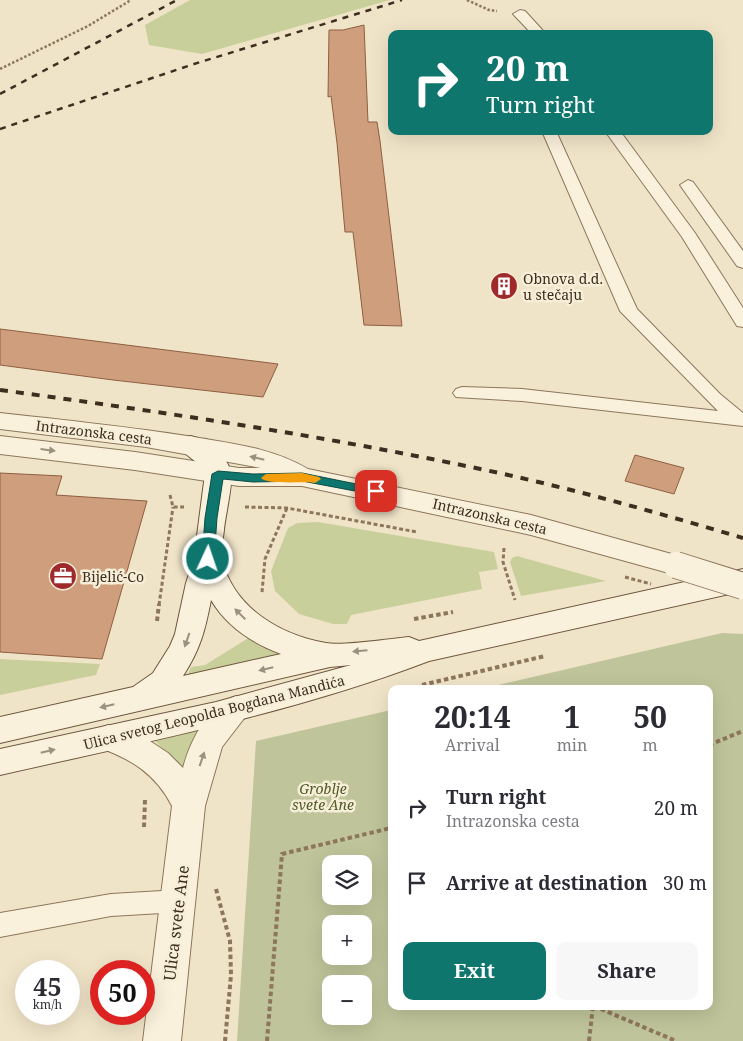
<!DOCTYPE html>
<meta charset="utf-8">
<style>
body{margin:0;font-family:"Noto Serif",serif;background:#f7f7f7;color:#2b2b33;height:100vh;display:flex;flex-direction:column;font-size:19px;white-space:nowrap}
*{box-sizing:border-box;margin:0}
p{font-size:16px;color:#7c7c81}
.icon{flex:none;width:28px;height:28px;fill:none;stroke:currentColor;stroke-width:2;stroke-linecap:round;stroke-linejoin:round}
.map{position:relative;flex:1;overflow:hidden}
.sheet{position:absolute;left:388px;top:685px;width:325px;height:325px;display:flex;flex-direction:column;background:#fff;border-radius:10px;box-shadow:0 5px 20px #0002}
.sheet>*{flex:none}
.top-card{position:absolute;left:388px;top:30px;width:325px;height:105px;border-radius:10px;box-shadow:0 5px 20px #0002;background:#0f766e;color:#fff;overflow:hidden}
.tools{position:absolute;left:322px;top:855px;display:grid;gap:10px}
.tools a{display:grid;place-items:center;width:50px;height:50px;border-radius:10px;background:#fff;box-shadow:0 5px 20px #0002;font-size:25px}
.speed{position:absolute;left:15px;top:960px;display:flex;gap:10px;font-size:25px;font-weight:700;text-align:center}
.speed>*{display:grid;place-content:center;width:65px;height:65px;border-radius:50%;background:#fff;box-shadow:0 5px 20px #0002;line-height:1}
.speed small{font-size:12px;font-weight:400}
.speed .limit{border:8px solid #d22;background:#fff;color:#111}
.pin{position:absolute;display:grid;place-items:center;width:42px;height:42px;color:#fff;margin:-21px;border-radius:10px;box-shadow:0 2px 8px #0006}
.me{position:absolute;width:55px;margin:-28px;rotate:3deg;stroke-linejoin:round;filter:drop-shadow(0 0 4px #0008)}
.turn{display:flex;align-items:center;gap:18px;height:105px;padding:0 15px;font-size:22px}
.turn .icon{width:65px;height:65px;stroke-width:2.5}
.turn b{display:block;font-size:35px;line-height:42px}
.eta{display:flex;justify-content:space-evenly;align-items:center;height:85px;text-align:center}
.eta b{font-size:30px;font-weight:700;line-height:35px}
.action{display:flex;gap:10px;margin-top:auto;padding:10px 15px}
.action a{flex:1;height:58px;border-radius:10px;background:#0f766e;color:#fff;font-size:20px;font-weight:700;line-height:58px;text-align:center}
.action a+a{background:#f7f7f7;color:#2b2b33}
ul{padding:0;list-style:none}
li{display:flex;align-items:center;gap:15px;height:75px;padding:0 15px}
li div{flex:1}
li b{display:block;font-size:19px}
li em{font-style:normal}
.map>svg:first-child{display:block}
.green{fill:#c9cf9b}
.cemetery{fill:#bfc49a;fill-rule:evenodd}
.building{fill:#cf9f7d;stroke:#8d5f41}
.lines{fill:none;stroke-linecap:round;stroke-linejoin:round}
.service-casing{stroke:#8d765c;stroke-width:2}
.minor-casing{stroke:#8d765c;stroke-width:2}
.secondary-casing{stroke:#6f573f;stroke-width:2}
.path-far2{stroke:#8d765c;stroke-width:2.5;stroke-dasharray:2.5 2;stroke-linecap:butt}
.path-far1{stroke:#8d765c;stroke-width:3;stroke-dasharray:4 2.5;stroke-linecap:butt}
.path{stroke:#8d765c;stroke-width:4;stroke-dasharray:4.5 3;stroke-linecap:butt}
.service{fill:#faf1dc;fill-rule:evenodd}
.minor{fill:#faf1dc;fill-rule:evenodd}
.secondary{fill:#faf1dc;fill-rule:evenodd}
.rail-far1{stroke:#3d2e20;stroke-width:2.5;stroke-dasharray:6 6;stroke-linecap:butt}
.rail{stroke:#3d2e20;stroke-width:4;stroke-dasharray:8 8;stroke-linecap:butt}
.minor-bridge-casing{stroke:#8d765c;stroke-width:28;stroke-linecap:butt}
.path-bridge{stroke:#8d765c;stroke-width:3;stroke-dasharray:4 2.5;stroke-linecap:butt}
.minor-bridge{stroke:#faf1dc;stroke-width:26}
.oneway{fill:#9c907e}
.route{fill:#0f766e;stroke:#0a4d48}
.slow{fill:#f59e0b}
.labels{text-anchor:middle;dominant-baseline:central;stroke-width:5;stroke-linejoin:round;paint-order:stroke}
.poi-label{font-size:14px;fill:#3d2e20;stroke:#f7eed8;text-anchor:start}
.street-label{font-size:14px;fill:#3d2e20;stroke:#f7eed8}
.park-label{font-size:14px;font-style:italic;fill:#4d5a26;stroke:#f7eed8}
.near-street-label{font-size:16px;fill:#3d2e20;stroke:#f7eed8}
</style>
<div class="map">
<svg width="743" height="1041" viewBox="0 0 743 1041">
<rect width="100%" height="100%" fill="#f0e4c8"/>
<g class="green">
<polygon points="190,0 390,0 202,54 149,45 145,25"/>
<polygon points="318,522 494,552 498,569 479,572 482,589 351,615 347,624 333,624 299,614 275,591 271,571 288,528 297,523"/>
<polygon points="517,556 606,581 521,596 510,562 512,558"/>
<polygon points="250,637 275,651 276,654 271,660 196,679 188,674 191,667 205,665"/>
<polygon points="0,659 100,664 96,675 0,695"/>
<polygon points="195,727 198,736 187,765 180,772 174,760 152,738"/>
</g>
<path class="cemetery" d="M722 633 743 634V1041H237L256 741 391 710V1006H709V689H481ZM331 864H364V896H331ZM331 924H364V956H331ZM331 984H364V1016H331Z"/>
<g class="building">
<polygon points="364,25 368,122 377,122 380,141 402,326 364,325 353,232 345,232 337,143 331,96 328,97 329,30 343,30"/>
<polygon points="0,329 150,348 278,364 263,397 113,380 0,365"/>
<polygon points="635,455 684,468 674,494 625,481"/>
<polygon points="0,473 62,476 56,495 147,501 102,659 0,652"/>
</g>
<g class="lines">
<g class="service-casing">
<g id="service">
<polygon points="520,10 525,11 546,34 532,34 513,14"/>
<polygon points="542,131 556,131 637,309 720,394 743,413 743,426 522,401 456,397 453,393 456,389 462,387 522,389 718,411 620,311"/>
<polygon points="605,131 620,131 695,233 743,308 743,327 737,326 682,237"/>
<polygon points="688,180 693,182 743,251 743,268 737,266 680,185"/>
<polygon points="179,890 188,893 192,901 188,909 179,912 111,916 0,937 0,913 111,894"/>
</g>
</g>
<g class="minor-casing">
<g id="minor">
<path d="M0 413C65 420 130 427 194 437 234 444 272 448 308 469L531 515 686 558 690 565 686 572 676 575 531 535 302 486H239L135 470 0 454V436L135 452 239 468H261L146 447 0 429Z"/>
<path d="M236 696 247 699 252 708 222 747 205 806 181 1041H143L172 806C156 774 130 758 97 747L92 738 97 729 108 725 147 739 168 753 183 768C190 741 208 705 236 696Z"/>
</g>
</g>
<g class="secondary-casing">
<path id="secondary" d="M191 436C208 441 227 454 231 473 233 485 225 516 224 530 223 539 220 551 222 560 234 608 280 635 326 643 343 646 389 639 409 637L419 641 743 569V591L429 661C290 714 145 742 0 775V749L216 702 351 665 330 667 0 743V717L133 687 153 673 170 646 175 634 186 583 194 559 205 474C199 460 185 457 178 445L182 439ZM211 600C227 627 252 643 281 654L183 676C200 650 205 631 211 600Z"/>
</g>
<g class="path-far2">
<polyline points="467,0 489,10 497,11"/>
<polyline points="0,69 88,26 131,0"/>
</g>
<g class="path-far1">
<polyline points="170,495 173,507 184,507"/>
<polyline points="245,507 287,508 417,532"/>
<polyline points="504,548 503,562 515,600"/>
<polyline points="262,592 265,559 287,508"/>
<polyline points="159,605 173,507"/>
</g>
<g class="path">
<polyline points="414,619 453,612"/>
<polyline points="157,621 159,604"/>
<polyline points="422,685 545,656"/>
<polyline points="709,745 743,731"/>
<polyline points="144,827 145,800"/>
<polyline points="216,889 230,941 231,975 225,1041"/>
<polyline points="594,1006 676,1041"/>
<polyline points="267,1041 282,854 391,828"/>
<polyline points="589,1041 593,1006"/>
</g>
<use href="#service" class="service"/>
<use href="#minor" class="minor"/>
<use href="#secondary" class="secondary"/>
<g class="rail-far1">
<polyline points="0,94 177,0"/>
<polyline points="0,129 194,64 402,0"/>
</g>
<path class="rail" d="M0 390C156 411 312 434 466 466 560 485 652 511 743 538"/>
<g class="minor-bridge-casing">
<polyline id="minor-bridge" points="676,565 743,586"/>
</g>
<polyline class="path-bridge" points="625,577 651,584"/>
<use href="#minor-bridge" class="minor-bridge"/>
</g>
<defs><path id="oneway-solid" d="M-6-.8H1V-3.2L6.5 0L1 3.2V.8H-6Z" transform="scale(1.25)"/></defs>
<g class="oneway">
<use href="#oneway-solid" transform="translate(48 450) rotate(7)"/>
<use href="#oneway-solid" transform="translate(257 458) rotate(-167)"/>
<use href="#oneway-solid" transform="translate(240 614) rotate(-135)"/>
<use href="#oneway-solid" transform="translate(187 640) rotate(109)"/>
<use href="#oneway-solid" transform="translate(360 651) rotate(175)"/>
<use href="#oneway-solid" transform="translate(266 669) rotate(167)"/>
<use href="#oneway-solid" transform="translate(107 706) rotate(167)"/>
<use href="#oneway-solid" transform="translate(48 751) rotate(-13)"/>
<use href="#oneway-solid" transform="translate(202 759) rotate(-71)"/>
</g>
<polygon class="route" points="218,471 253,474 302,473 376,488 382,491 376,495 302,481 253,482 223,479 217,518 214,559 208,564 202,559 205,518 212,474"/>
<path class="slow" d="M302 473 319 477 321 479 315 483C303 481 266 485 261 478L266 474Z"/>
<defs>
<g id="building-disc" transform="scale(1.4375)"><circle r="9.5" fill="#9e2a2b" stroke="#f7eed8"/><path d="M-4-6H4V6H1V3H-1V6H-4ZM-2.5-4.3h1.7v1.8h-1.7ZM.8-4.3h1.7v1.8H.8ZM-2.5-1h1.7V.8h-1.7ZM.8-1h1.7V.8H.8Z" fill="#fff"/></g>
<g id="office-disc" transform="scale(1.4375)"><circle r="9.5" fill="#9e2a2b" stroke="#f7eed8"/><path d="M-6-3h4V-5.5h4V-3h4V5H-6ZM-1-4.5V-3h2v-1.5ZM-6 0V1H6V0Z" fill="#fff"/></g>
</defs>
<g fill-rule="evenodd">
<use href="#building-disc" x="504" y="286"/>
<use href="#office-disc" x="63" y="576"/>
</g>
<g class="labels">
<g class="poi-label">
<text x="523" y="278">Obnova d.d.<tspan x="523" dy="16">u stečaju</tspan></text>
<text x="82" y="576">Bijelić-Co</text>
</g>
<g class="street-label">
<text transform="translate(94 432) rotate(7)">Intrazonska cesta</text>
<text transform="translate(490 516) rotate(13)">Intrazonska cesta</text>
<text transform="translate(214 712) rotate(-14)">Ulica svetog Leopolda Bogdana Mandića</text>
</g>
<g class="park-label">
<text x="323" y="788">Groblje<tspan x="323" dy="16">svete Ane</tspan></text>
</g>
<g class="near-street-label">
<text transform="translate(176 923) rotate(-83)">Ulica svete Ane</text>
</g>
</g>
</svg>
<div class="tools">
<a><svg class="icon" aria-label="layers" viewBox="0 0 24 24"><path d="M12 4l9 5-9 5-9-5zM3 14l9 5 9-5"/></svg></a>
<a>+</a>
<a>−</a>
</div>
<div class="speed"><div>45<small>km/h</small></div><div class="limit">50</div></div>
<div class="pin" style="left:376px;top:491px;background:#d93025"><svg class="icon" aria-label="arrive" viewBox="0 0 24 24"><path d="M6 21V4h12l-3 4 3 4H6"/></svg></div>
<svg class="me" style="left:208px;top:559px" viewBox="-20 -20 40 40"><circle r="17" fill="#0f766e" stroke="#fff" stroke-width="3"/><path d="M0-11L8 9 0 5-8 9z" fill="#fff"/></svg>
<div class="top-card">
<div class="turn"><svg class="icon" aria-label="right" viewBox="0 0 24 24"><path d="M7 20v-9h11M14 6l5 5-5 5"/></svg><div><b>20 m</b>Turn right</div></div>
</div>
<section class="sheet">
<div class="eta">
<div><b>20:14</b><p>Arrival</p></div>
<div><b>1</b><p>min</p></div>
<div><b>50</b><p>m</p></div>
</div>
<ul>
<li><svg class="icon" aria-label="right" viewBox="0 0 24 24"><path d="M7 20v-9h11M14 6l5 5-5 5"/></svg><div><b>Turn right</b><p>Intrazonska cesta</p></div><em>20 m</em></li>
<li><svg class="icon" aria-label="arrive" viewBox="0 0 24 24"><path d="M6 21V4h12l-3 4 3 4H6"/></svg><div><b>Arrive at destination</b></div><em>30 m</em></li>
</ul>
<div class="action"><a>Exit</a><a>Share</a></div>
</section>
</div>
